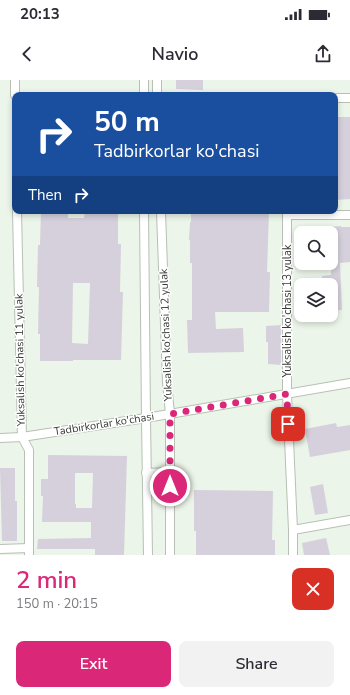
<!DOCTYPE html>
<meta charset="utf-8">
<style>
body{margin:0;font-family:"Nunito Sans",sans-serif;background:#f2f2f3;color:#2b2b33;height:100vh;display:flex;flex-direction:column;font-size:15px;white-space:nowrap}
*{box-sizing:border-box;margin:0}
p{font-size:13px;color:#7c7c81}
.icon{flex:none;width:22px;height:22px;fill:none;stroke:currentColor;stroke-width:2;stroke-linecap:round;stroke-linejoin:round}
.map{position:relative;height:475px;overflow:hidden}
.side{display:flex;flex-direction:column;background:#fff;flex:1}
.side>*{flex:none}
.top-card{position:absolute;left:12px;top:12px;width:326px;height:122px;border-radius:8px;box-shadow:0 2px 6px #0003;background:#1a4fa0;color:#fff;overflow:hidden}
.buttons{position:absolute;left:294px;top:146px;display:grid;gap:8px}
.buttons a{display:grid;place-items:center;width:44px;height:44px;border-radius:8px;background:#fff;box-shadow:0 2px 6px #0003;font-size:20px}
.pin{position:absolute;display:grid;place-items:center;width:34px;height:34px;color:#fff;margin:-17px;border-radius:8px;box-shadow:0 2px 6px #0006}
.me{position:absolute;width:44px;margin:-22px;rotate:0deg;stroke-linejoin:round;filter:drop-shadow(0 0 3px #0008)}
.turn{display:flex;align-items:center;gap:14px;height:84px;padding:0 16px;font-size:18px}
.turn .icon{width:52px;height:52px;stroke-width:2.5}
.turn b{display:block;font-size:28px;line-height:34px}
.then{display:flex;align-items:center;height:38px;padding:0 16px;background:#0003;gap:8px;font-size:15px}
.round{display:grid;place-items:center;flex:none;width:42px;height:42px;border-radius:8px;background:#f2f2f3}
.summary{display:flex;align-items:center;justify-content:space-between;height:68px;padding:0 16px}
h1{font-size:24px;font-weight:600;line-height:30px;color:#db2777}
.action{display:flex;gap:8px;margin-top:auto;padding:8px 16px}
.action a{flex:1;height:46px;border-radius:8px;background:#db2777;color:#fff;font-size:16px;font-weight:600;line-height:46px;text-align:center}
.action a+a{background:#f2f2f3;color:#2b2b33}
.status{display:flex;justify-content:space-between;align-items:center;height:28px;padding:0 20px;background:#fff;direction:ltr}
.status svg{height:11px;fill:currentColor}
header{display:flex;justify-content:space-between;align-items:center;height:52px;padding:0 16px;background:#fff;font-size:18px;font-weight:600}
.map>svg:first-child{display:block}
.building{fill:#d5d0dc;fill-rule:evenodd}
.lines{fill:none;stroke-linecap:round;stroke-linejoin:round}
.street-casing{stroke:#b8c0b5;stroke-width:10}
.street{stroke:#fff;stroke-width:8}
.route{stroke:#db2777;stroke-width:7;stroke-dasharray:0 12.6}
.labels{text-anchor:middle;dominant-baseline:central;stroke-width:3;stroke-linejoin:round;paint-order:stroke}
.street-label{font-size:11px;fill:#363935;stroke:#fff}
</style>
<div class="status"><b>20:13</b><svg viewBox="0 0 49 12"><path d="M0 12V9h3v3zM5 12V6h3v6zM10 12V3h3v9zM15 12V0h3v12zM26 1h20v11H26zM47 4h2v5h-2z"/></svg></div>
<header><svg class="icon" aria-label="back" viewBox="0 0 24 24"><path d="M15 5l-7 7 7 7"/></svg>Navio<svg class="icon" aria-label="share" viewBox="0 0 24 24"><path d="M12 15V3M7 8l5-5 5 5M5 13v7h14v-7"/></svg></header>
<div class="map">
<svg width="350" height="475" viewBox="0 0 350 475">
<rect width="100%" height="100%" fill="#ecf5e9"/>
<g class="building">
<polygon points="176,0 203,0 203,10 176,9"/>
<polygon points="335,37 350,37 350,119 335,120"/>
<path d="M41 131H68V138H84L85 131H118V164H121L120 212H123L121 280H73V281H40V254H38L39 207H37L38 165H40ZM73 203H90L88 264 72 263Z"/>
<polygon points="191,131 269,131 267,192 270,192 269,232 215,232 216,249 243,248 244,272 188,273 187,240 192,240 192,183 190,183 190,160 189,160 190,142 191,142"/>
<polygon points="341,146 341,147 350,147 350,182 340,183 342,230 331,231 331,205 322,205 322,196 331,195 331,147"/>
<polygon points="281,245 281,285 268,284 268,262 266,262 266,246"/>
<polygon points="336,343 337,347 350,345 350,370 310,377 305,349"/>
<path d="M48 375 127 376 124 475H95V469H37L38 459 91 458V442H42L43 416H41V399H48ZM75 393H93L92 428H76V424H75Z"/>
<polygon points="0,388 15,388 15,421 17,421 17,461 2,461"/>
<polygon points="323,404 328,433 315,435 310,407"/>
<polygon points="194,410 273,411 272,460 275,460 275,475 196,475 196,451 194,451"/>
<polygon points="326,458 330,475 304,475 302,463"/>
</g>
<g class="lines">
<g class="street-casing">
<g id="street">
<polyline points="15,0 15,15"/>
<polyline points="144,0 144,15"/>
<polyline points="157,0 157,15"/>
<polyline points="335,18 350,18"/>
<polyline points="17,131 22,357 29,370 29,475"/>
<polyline points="144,131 146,338 148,475"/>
<polyline points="161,131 167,302 170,334 170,475"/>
<polyline points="287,131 287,314 293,450 293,475"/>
<polyline points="287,135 350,135"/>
<polyline points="0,358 22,357 146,338 350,303"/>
<polyline points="146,393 170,392"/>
<polyline points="293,450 350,440"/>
<polyline points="0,469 29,468"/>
</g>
</g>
<use href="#street" class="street"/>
</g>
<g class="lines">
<polyline class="route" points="170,406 170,334 287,314 288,344"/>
</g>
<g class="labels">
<g class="street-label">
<text transform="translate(287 231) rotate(-90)">Yuksalish ko'chasi 13 yulak</text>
<text transform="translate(166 255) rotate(-92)">Yuksalish ko'chasi 12 yulak</text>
<text transform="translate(20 280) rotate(-91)">Yuksalish ko'chasi 11 yulak</text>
<text transform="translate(104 344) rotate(-9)">Tadbirkorlar ko'chasi</text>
</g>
</g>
</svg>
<div class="buttons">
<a><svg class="icon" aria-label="search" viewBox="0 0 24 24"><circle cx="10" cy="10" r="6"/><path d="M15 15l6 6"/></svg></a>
<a><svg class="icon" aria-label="layers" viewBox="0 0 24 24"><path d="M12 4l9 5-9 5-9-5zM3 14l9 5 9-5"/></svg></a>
</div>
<div class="pin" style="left:288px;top:344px;background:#d93025"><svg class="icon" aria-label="arrive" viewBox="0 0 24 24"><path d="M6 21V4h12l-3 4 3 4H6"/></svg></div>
<svg class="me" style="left:170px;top:406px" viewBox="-20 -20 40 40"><circle r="17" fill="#db2777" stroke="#fff" stroke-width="3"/><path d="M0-11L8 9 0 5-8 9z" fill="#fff"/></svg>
<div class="top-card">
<div class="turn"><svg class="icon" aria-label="right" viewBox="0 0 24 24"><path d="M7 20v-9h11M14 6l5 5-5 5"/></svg><div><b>50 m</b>Tadbirkorlar ko'chasi</div></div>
<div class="then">Then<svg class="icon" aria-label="right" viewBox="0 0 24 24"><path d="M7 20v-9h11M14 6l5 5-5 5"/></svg></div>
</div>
</div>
<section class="side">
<div class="summary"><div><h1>2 min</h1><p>150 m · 20:15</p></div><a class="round" style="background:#d93025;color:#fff"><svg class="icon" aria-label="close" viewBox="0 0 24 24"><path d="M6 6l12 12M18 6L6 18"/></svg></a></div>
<div class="action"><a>Exit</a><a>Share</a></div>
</section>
